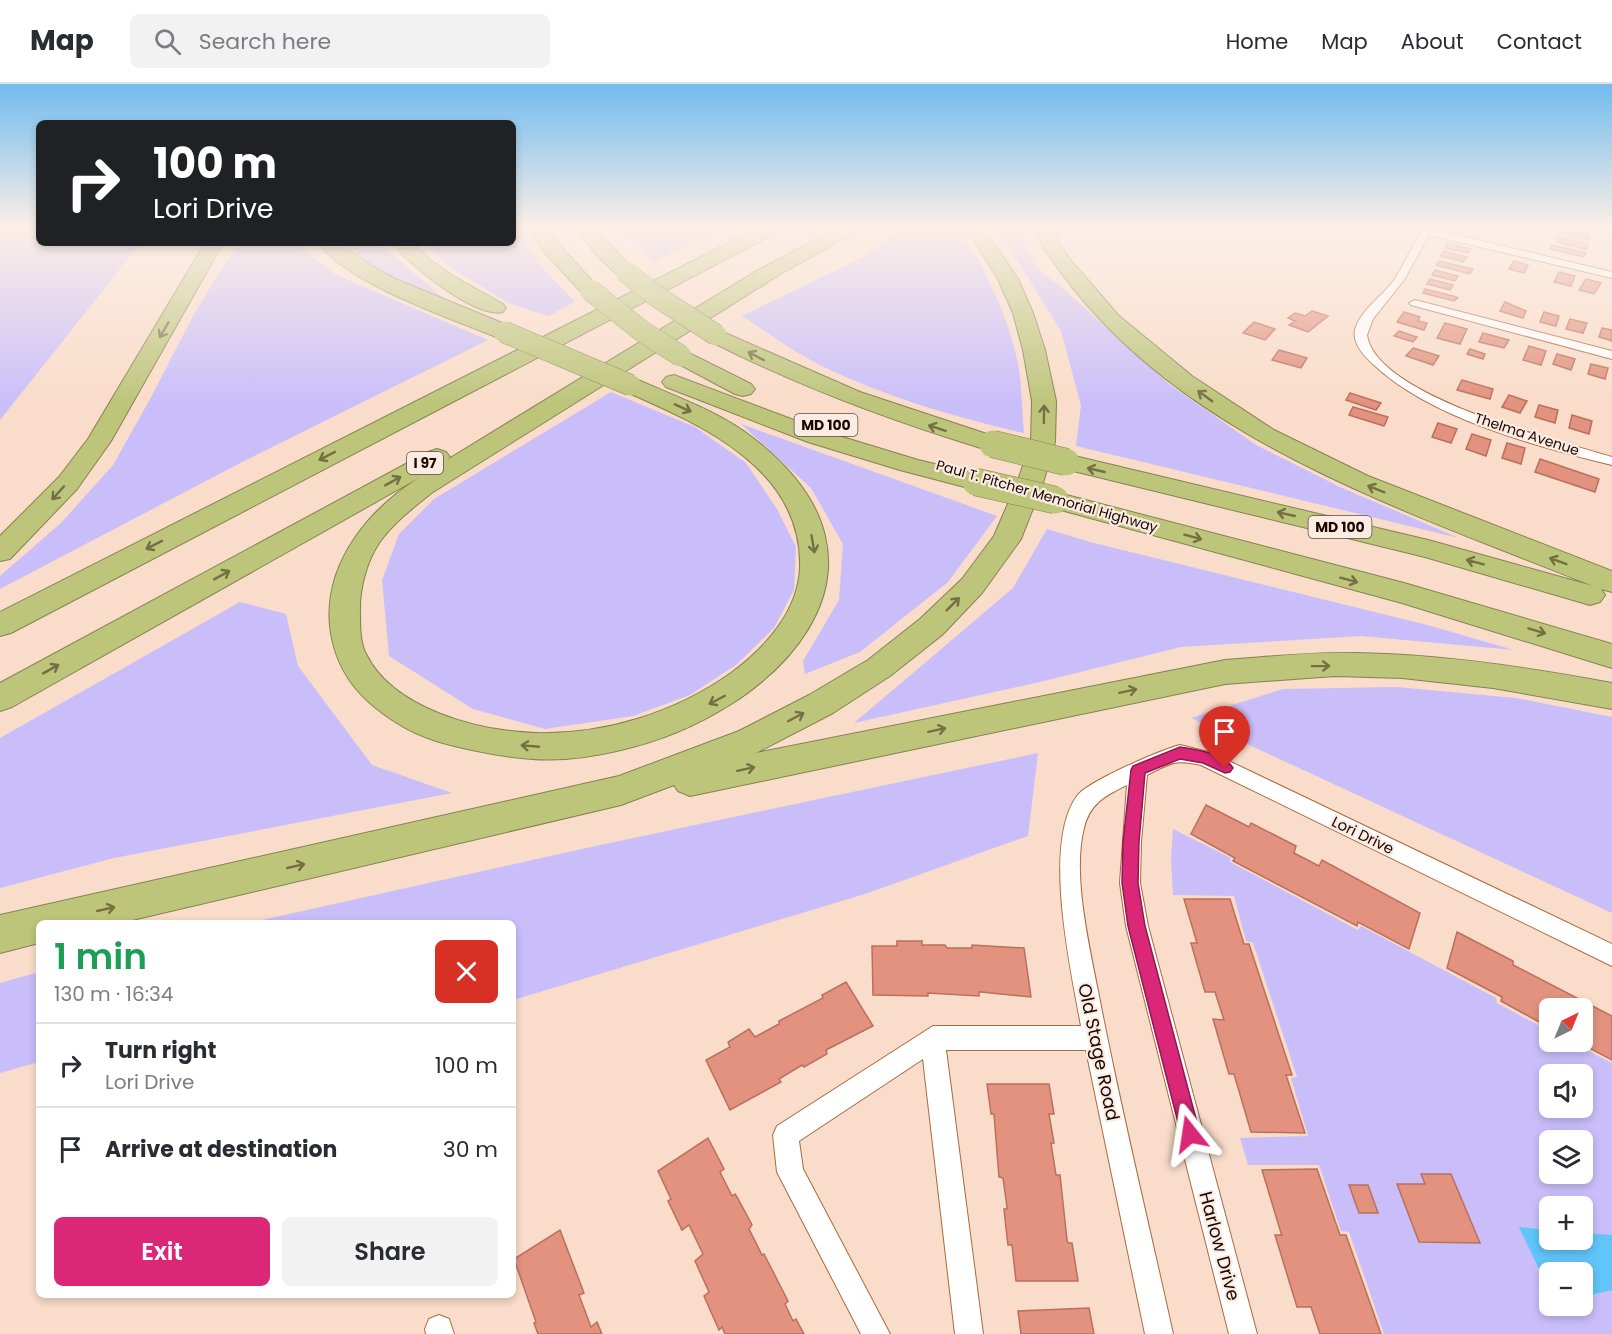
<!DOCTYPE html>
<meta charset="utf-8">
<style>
body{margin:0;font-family:Poppins,sans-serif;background:#f2f2f3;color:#2b2b33;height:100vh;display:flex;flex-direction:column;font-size:22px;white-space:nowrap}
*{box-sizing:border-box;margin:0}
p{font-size:20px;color:#7c7c81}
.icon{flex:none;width:33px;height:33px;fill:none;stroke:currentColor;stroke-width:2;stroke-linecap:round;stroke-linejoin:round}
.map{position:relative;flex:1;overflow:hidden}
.side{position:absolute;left:36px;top:836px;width:480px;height:378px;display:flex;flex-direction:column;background:#fff;border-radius:9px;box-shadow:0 3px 9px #0003}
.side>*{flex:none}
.guide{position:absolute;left:36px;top:36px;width:480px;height:126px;border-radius:9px;box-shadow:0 3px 9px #0003;background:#202124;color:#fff;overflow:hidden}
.needle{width:39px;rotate:43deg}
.controls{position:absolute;left:1539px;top:914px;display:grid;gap:12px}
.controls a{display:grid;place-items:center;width:54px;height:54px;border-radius:9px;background:#fff;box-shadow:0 3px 9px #0003;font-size:30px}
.pin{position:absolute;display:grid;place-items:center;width:51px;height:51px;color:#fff;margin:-62px -26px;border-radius:50% 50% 50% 0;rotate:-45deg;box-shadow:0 0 6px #0007}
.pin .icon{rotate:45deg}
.me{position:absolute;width:66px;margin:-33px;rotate:345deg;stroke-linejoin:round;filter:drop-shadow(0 0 4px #0008)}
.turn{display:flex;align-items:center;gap:21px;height:126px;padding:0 18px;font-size:27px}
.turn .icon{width:78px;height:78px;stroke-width:2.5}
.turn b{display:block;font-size:42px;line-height:51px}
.round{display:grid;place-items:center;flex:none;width:63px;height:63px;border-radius:9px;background:#f2f2f3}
.overview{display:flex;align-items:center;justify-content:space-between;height:102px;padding:0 18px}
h1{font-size:36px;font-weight:600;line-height:45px;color:#1e9e55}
.primary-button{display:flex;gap:12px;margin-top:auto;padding:12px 18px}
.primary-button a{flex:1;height:69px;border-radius:9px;background:#db2777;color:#fff;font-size:24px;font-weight:600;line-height:69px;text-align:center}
.primary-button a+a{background:#f2f2f3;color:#2b2b33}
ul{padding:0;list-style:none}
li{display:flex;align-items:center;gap:18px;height:84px;padding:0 18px;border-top:2px solid #e1e1e2}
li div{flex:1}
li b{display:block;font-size:22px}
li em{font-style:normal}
header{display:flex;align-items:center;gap:36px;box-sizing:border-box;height:84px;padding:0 30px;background:#fff;border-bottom:2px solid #e1e1e2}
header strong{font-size:28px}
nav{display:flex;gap:33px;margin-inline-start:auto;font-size:21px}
.search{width:420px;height:54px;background:#f2f2f3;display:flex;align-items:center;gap:15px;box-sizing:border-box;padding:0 21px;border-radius:9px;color:#7c7c81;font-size:22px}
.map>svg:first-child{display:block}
.green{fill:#cabefa;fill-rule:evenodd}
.water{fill:#60c5f9}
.building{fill:#e2927f;stroke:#bb6f5d;stroke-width:1.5}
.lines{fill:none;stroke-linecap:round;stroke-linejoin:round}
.minor-casing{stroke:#aa6a3e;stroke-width:2}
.motorway-casing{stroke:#858250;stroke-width:2}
.minor{fill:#fff;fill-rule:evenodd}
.motorway{fill:#bdc57b;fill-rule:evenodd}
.motorway-bridge-far1-casing{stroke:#858250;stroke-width:22;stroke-linecap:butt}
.motorway-bridge-casing{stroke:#858250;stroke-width:28;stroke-linecap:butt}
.motorway-bridge-far1{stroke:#bdc57b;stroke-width:21}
.motorway-bridge{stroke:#bdc57b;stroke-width:27}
.oneway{stroke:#756f44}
.route{fill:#db2777;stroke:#8e194d;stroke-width:1.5}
.labels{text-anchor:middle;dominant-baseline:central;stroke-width:4.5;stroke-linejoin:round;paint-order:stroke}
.shield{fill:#fbece3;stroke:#604a44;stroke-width:1.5}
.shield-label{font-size:14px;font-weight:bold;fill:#1d0500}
.far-street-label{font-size:14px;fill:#1d0500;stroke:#fbece3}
.street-label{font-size:15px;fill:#1d0500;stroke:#fbece3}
.near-street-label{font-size:18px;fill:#1d0500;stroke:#fbece3}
</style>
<header>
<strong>Map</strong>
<div class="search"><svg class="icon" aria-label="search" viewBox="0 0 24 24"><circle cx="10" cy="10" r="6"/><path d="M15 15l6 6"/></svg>Search here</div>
<nav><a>Home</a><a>Map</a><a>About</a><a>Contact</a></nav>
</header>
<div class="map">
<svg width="1612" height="1250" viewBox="0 0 1612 1250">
<rect width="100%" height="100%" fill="#f9dcc9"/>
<g class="green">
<polygon points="0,144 39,144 39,159 147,159 135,166 0,336"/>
<polygon points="513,144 519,144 538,179 575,218 548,232 508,219 449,182 424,159 513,159"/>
<polygon points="618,144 725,144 653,178"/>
<path d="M901 144H958L963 150C988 192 1010 235 1019 285 1022 306 1022 328 1024 349 957 334 886 313 824 283 795 269 769 250 742 232L865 172Z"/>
<path d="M997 144H1019C1028 170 1033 186 1058 200L1169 300 1256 361 1340 403 1459 454 1076 362 1081 321 1061 247Z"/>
<polygon points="241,159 300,159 302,164 334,190 488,256 244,377 0,505 0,492 61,439 113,381 149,317 192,234 218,190"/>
<path d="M347 159H381L386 166 446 216C412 202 372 189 347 159Z"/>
<polygon points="611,308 695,343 746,379 777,425 796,463 794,506 774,544 736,581 690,611 633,632 545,645 473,625 389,572 382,496 399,450 434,415"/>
<polygon points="741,340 997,432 948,498 860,568 805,590 803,577 839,516 843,460 811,404"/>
<polygon points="1047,445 1090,458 1431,542 1514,566 1361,552 1181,563 1044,597 854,639 1013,504"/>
<polygon points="240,518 286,530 298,582 372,681 452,709 114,774 0,804 0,654"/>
<polygon points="1397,603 1516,614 1612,633 1612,829 1191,634 1283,605"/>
<polygon points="1038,669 1028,752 865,810 513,916 513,838 253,838 591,763"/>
<path d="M1173 745 1231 774 1230 778 1358 846 1361 842 1496 914 1497 919 1549 947 1550 957H1569L1612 979V1250H1384L1349 1148 1341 1147 1319 1081H1248L1240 1054 1308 1052 1291 994 1297 993 1253 859 1246 857 1234 812 1173 811 1171 776ZM1550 990H1582V1023H1550ZM1550 1056H1582V1089H1550ZM1550 1122H1582V1155H1550ZM1550 1188H1582V1221H1550Z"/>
<polygon points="39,888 39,978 0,989 0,899"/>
</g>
<polygon class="water" points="1519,1143 1549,1146 1550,1155 1582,1155 1583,1149 1612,1151 1612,1206 1583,1213 1582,1188 1550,1188 1549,1206"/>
<g class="building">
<polygon points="1560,145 1590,152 1589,156 1558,149"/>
<polygon points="1558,153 1588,160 1586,165 1556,158"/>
<polygon points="1448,159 1471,165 1468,169 1445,164"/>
<polygon points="1552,161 1586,169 1584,173 1550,165"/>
<polygon points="1444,167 1467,173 1463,178 1441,172"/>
<polygon points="1439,177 1473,185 1470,190 1436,181"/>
<polygon points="1514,177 1528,181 1524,189 1509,185"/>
<polygon points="1435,186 1458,192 1455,197 1432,191"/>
<polygon points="1559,188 1575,192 1571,202 1554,198"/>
<polygon points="1430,195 1453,201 1450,206 1427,200"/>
<polygon points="1586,195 1601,199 1594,210 1579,206"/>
<polygon points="1425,205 1453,212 1458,214 1454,217 1423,209"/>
<polygon points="1505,218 1526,227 1523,234 1500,227"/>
<polygon points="1312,227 1328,232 1308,248 1289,241 1295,237 1288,234 1295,229 1305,232"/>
<polygon points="1404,228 1420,233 1418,237 1427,239 1424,246 1397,238"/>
<polygon points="1544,228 1559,232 1556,242 1540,238"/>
<polygon points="1570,235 1587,239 1583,249 1566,245"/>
<polygon points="1254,238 1275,245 1265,256 1243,249"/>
<polygon points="1445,239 1467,245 1460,260 1437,254"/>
<polygon points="1602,244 1612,246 1612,257 1599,253"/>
<polygon points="1399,247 1417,253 1413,258 1394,252"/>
<polygon points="1483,249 1509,256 1504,264 1479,258"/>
<polygon points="1529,262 1546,267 1541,281 1523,276"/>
<polygon points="1413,264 1439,272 1433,281 1406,272"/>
<polygon points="1470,265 1485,270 1483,275 1467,270"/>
<polygon points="1279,266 1307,274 1301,284 1272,276"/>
<polygon points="1557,270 1575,275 1571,286 1553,280"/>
<polygon points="1591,280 1608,284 1605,295 1588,290"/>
<polygon points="1462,296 1493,305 1490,315 1457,306"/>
<polygon points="1350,309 1381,319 1376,326 1346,316"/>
<polygon points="1509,311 1527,317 1520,329 1502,323"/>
<polygon points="1539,321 1558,326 1555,339 1535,333"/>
<polygon points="1353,323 1388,333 1384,342 1349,331"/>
<polygon points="1572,331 1592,337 1589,350 1569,344"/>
<polygon points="1438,339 1457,345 1451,359 1432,353"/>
<polygon points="1472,350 1491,356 1486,372 1466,365"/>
<polygon points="1507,359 1525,364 1521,380 1502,374"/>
<polygon points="1540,375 1599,395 1595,408 1535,388"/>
<polygon points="1206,721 1249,743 1251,739 1296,762 1294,769 1319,782 1322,776 1420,829 1409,865 1358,838 1357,842 1233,777 1235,774 1191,750"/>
<polygon points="1184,815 1230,815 1244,860 1249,860 1292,991 1286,991 1305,1049 1251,1048 1234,990 1229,990 1213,935 1224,936 1215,908 1205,908 1191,859 1197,859"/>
<polygon points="1457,848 1513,877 1513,881 1612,932 1612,976 1576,957 1582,957 1582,924 1550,924 1550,944 1501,917 1502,913 1447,884"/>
<polygon points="897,857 922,857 922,861 945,861 947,864 972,864 972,861 1024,864 1031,913 981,908 979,908 979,912 928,909 928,912 873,911 872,862 897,862"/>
<polygon points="846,898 873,942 826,966 827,970 804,983 802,981 779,995 781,998 730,1026 706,976 730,963 728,958 749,945 755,953 779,940 779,937 823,914 822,911"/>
<polygon points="987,1000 1049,1000 1054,1030 1049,1030 1054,1059 1051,1059 1056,1091 1060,1091 1067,1156 1068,1159 1072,1159 1078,1197 1016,1197 1012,1161 1008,1161 1006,1144 1004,1125 1007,1125 1007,1123 1003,1094 999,1093 994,1030 991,1030"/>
<polygon points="708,1054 724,1085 720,1088 732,1112 735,1110 737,1113 752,1141 749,1145 762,1171 764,1170 788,1217 785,1220 793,1237 796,1235 804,1250 725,1250 722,1243 719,1246 704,1212 709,1208 695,1177 703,1170 689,1141 682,1146 668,1117 671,1115 658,1087"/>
<polygon points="1317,1085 1340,1151 1346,1151 1381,1250 1320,1250 1311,1223 1297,1223 1275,1151 1282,1151 1281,1149 1262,1086"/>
<polygon points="1421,1090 1451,1090 1480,1159 1419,1158 1397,1100 1425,1100"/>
<polygon points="1349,1101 1368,1101 1378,1129 1359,1129"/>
<polygon points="560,1146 584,1209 579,1211 591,1243 597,1238 602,1250 538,1250 534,1239 536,1238 514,1175"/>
<polygon points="1089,1224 1094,1250 1021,1250 1018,1227"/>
</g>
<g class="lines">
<g class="minor-casing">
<g id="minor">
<path d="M1423 144H1433L1432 145 1612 188V194L1429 151 1404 196 1373 235 1367 251C1376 313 1559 357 1612 373V381C1538 363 1430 334 1374 281 1365 273 1352 260 1355 246 1360 226 1383 212 1394 196 1405 179 1413 161 1423 144Z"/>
<polygon points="1415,216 1612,267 1612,275 1411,221 1409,219"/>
<path d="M1180 661 1212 669 1612 860V882L1201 681C1174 675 1171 679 1147 691L1141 758 1140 799 1148 842 1257 1250H1229L1126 842 1120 799 1127 701C1105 712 1090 719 1084 744 1072 790 1089 860 1098 907 1120 1022 1148 1136 1173 1250H1145L1086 966H946L983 1250H955L923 975 799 1057 803 1085 890 1250H861L777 1088 773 1051 777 1042 933 942H1081C1071 886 1042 760 1077 712 1088 697 1161 666 1180 661Z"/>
<polygon points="439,1231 449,1235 454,1250 426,1250 425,1245 429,1235"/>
</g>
</g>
<g class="motorway-casing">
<g id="motorway">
<polygon points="529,144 547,144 559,161 597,202 600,206 597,210 583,210 545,169"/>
<polygon points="575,144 594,144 636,188 633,192 619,192 600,175"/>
<polygon points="758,144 781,144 778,148 11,549 0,552 0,528"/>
<path d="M837 144H859L856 148 782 189 433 408C414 423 393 439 379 459 366 479 359 506 360 530 360 542 360 559 366 570 393 625 478 647 535 649 604 651 675 629 731 589 765 564 798 528 800 484 803 383 699 340 622 306L618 301 622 296 630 294 638 296C677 313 720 328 753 354 922 484 774 631 621 666 567 679 530 678 477 667 448 661 422 655 397 639 359 615 335 587 330 542 324 477 371 423 422 392L12 623 0 627V599L428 368 437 365 446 368 450 373 447 376 753 189Z"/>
<path d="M966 144H984L1018 195 1033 229 1045 266 1056 317 1055 358 1043 399 1021 455 982 509 942 551 890 592 833 629 756 669 1225 576C1268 573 1310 568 1353 569 1440 570 1527 583 1612 599V625L1493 604 1402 594 1335 592 1225 600 690 712 678 707 674 701 621 721 124 838H39V859L0 869V831L619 692 739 647 809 611 868 576 920 535 962 495 994 452 1017 399 1031 358 1032 317 1023 266 1013 229 998 195Z"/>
<path d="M1032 144H1050L1068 173 1118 231 1192 292 1274 346 1368 392 1612 487V508L1601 505 1605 511 1600 518 1590 521 1425 473 1057 383 1053 378 1057 373 1066 370 1428 456 1593 502C1390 420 1148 346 1032 144Z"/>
<polygon points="205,159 223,159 111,357 77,405 10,475 0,477 0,452 59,393 88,355"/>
<path d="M319 159H339L373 183 395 195 512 243 515 248 512 253 504 254 496 253C450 234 346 199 319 159Z"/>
<path d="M393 159H412L429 175 453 192 503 220 506 224 503 228C477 235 408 181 393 159Z"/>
<path d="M716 245 860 308 1002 355 1005 360 1002 365 993 367 984 365C889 336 797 302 708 256L705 251 708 246Z"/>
<polygon points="681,265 751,300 755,305 751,310 743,312 735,310 673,277 670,272 673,267"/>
<polygon points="674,291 826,348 918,376 985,392 989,398 985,404 976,406 900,386 808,358 666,303 662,298 666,293"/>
<polygon points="1055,408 1404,499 1612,560 1612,584 1402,519 1046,422 1042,416 1046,410"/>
</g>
</g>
<use href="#minor" class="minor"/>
<use href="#motorway" class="motorway"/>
<g class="motorway-bridge-far1-casing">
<g id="motorway-bridge-far1">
<polyline points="626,188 656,212 716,251"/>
<polyline points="590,206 643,248 681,272"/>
<polyline points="504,248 630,301"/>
</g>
</g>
<g class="motorway-bridge-casing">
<g id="motorway-bridge">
<polyline points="993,360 1066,378"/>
<polyline points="976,398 1055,416"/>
</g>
</g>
<use href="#motorway-bridge-far1" class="motorway-bridge-far1"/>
<use href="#motorway-bridge" class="motorway-bridge"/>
</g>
<defs><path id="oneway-shaft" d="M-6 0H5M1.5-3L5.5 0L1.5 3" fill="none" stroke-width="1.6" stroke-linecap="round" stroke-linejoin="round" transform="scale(1.5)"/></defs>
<g class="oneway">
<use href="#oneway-shaft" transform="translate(164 246) rotate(120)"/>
<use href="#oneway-shaft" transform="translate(756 272) rotate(-153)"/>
<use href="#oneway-shaft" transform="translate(1205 312) rotate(-144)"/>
<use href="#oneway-shaft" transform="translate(683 324) rotate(24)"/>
<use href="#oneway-shaft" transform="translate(1044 330) rotate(-89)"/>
<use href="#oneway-shaft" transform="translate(937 344) rotate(-162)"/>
<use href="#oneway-shaft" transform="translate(327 372) rotate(153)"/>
<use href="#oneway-shaft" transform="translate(1096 386) rotate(-167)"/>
<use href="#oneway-shaft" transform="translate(393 397) rotate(-29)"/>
<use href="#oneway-shaft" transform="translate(1376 405) rotate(-158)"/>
<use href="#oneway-shaft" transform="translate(58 409) rotate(132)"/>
<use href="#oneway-shaft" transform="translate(1286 430) rotate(-167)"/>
<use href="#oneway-shaft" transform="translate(1193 453) rotate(15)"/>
<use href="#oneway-shaft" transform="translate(813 460) rotate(80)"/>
<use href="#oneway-shaft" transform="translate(154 461) rotate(153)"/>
<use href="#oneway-shaft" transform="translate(1558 477) rotate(-159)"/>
<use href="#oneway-shaft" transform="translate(1475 478) rotate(-165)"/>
<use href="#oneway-shaft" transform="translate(222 491) rotate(-29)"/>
<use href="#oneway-shaft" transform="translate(1349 496) rotate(15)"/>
<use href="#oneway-shaft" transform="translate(953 520) rotate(-45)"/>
<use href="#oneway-shaft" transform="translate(1537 547) rotate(17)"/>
<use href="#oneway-shaft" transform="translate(1321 582) rotate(-1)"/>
<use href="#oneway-shaft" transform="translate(51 585) rotate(-29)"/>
<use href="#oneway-shaft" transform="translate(1128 607) rotate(-12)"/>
<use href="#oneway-shaft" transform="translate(717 616) rotate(152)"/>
<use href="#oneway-shaft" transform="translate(796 633) rotate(-28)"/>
<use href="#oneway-shaft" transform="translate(937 646) rotate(-12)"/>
<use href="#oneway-shaft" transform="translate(530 662) rotate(-175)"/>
<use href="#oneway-shaft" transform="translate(746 685) rotate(-12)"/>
<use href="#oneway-shaft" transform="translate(296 782) rotate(-13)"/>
<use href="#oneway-shaft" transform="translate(106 825) rotate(-13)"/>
</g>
<linearGradient id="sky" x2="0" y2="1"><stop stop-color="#71bbef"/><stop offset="0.45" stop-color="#fcefe7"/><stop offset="1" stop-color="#fcefe7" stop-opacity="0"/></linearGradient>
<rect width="1612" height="319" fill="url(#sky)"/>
<path class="route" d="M1180 663C1196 666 1224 669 1233 684L1230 688 1225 689 1203 679 1180 675 1145 689 1139 758 1138 799 1145 842 1200 1050 1197 1057 1190 1060 1183 1057 1181 1050 1128 842 1122 799 1123 758 1131 686 1133 682Z"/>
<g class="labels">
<g class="shield">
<rect x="794.5" y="330" width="63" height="22" rx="4.5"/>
<rect x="407" y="368" width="36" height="22" rx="4.5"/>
<rect x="1308.5" y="432" width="63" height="22" rx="4.5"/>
</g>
<g class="shield-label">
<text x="826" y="341">MD 100</text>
<text x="425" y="379">I 97</text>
<text x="1340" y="443">MD 100</text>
</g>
<g class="far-street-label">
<text transform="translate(1527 350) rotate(18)">Thelma Avenue</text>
<text transform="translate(1047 412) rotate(16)">Paul T. Pitcher Memorial Highway</text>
</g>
<g class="street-label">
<text transform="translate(1363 751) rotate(26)">Lori Drive</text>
</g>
<g class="near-street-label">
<text transform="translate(1099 968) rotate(78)">Old Stage Road</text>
<text transform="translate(1220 1162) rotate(75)">Harlow Drive</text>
</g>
</g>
</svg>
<div class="controls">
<a><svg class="needle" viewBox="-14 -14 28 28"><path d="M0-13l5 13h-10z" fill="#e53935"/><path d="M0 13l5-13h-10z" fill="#7c7c81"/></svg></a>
<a><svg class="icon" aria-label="sound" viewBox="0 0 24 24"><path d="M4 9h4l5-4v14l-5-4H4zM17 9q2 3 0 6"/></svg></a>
<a><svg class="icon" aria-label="layers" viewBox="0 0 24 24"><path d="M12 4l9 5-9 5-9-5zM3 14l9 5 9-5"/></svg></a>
<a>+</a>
<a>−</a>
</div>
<div class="pin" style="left:1225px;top:684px;background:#d93025"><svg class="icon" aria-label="arrive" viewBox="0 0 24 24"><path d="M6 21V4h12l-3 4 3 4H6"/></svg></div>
<svg class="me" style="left:1190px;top:1050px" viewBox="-20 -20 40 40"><path d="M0-17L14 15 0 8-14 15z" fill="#db2777" stroke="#fff" stroke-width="4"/></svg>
<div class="guide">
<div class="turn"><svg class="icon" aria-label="right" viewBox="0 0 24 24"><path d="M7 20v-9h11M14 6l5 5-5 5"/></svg><div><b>100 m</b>Lori Drive</div></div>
</div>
<section class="side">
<div class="overview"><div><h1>1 min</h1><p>130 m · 16:34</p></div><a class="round" style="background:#d93025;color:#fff"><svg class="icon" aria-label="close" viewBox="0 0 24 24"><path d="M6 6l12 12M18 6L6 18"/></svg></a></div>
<ul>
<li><svg class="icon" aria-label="right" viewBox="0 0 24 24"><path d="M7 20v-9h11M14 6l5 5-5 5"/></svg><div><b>Turn right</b><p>Lori Drive</p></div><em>100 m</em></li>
<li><svg class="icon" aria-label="arrive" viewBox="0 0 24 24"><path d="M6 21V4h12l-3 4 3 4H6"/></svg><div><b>Arrive at destination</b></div><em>30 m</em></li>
</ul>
<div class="primary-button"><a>Exit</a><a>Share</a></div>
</section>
</div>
